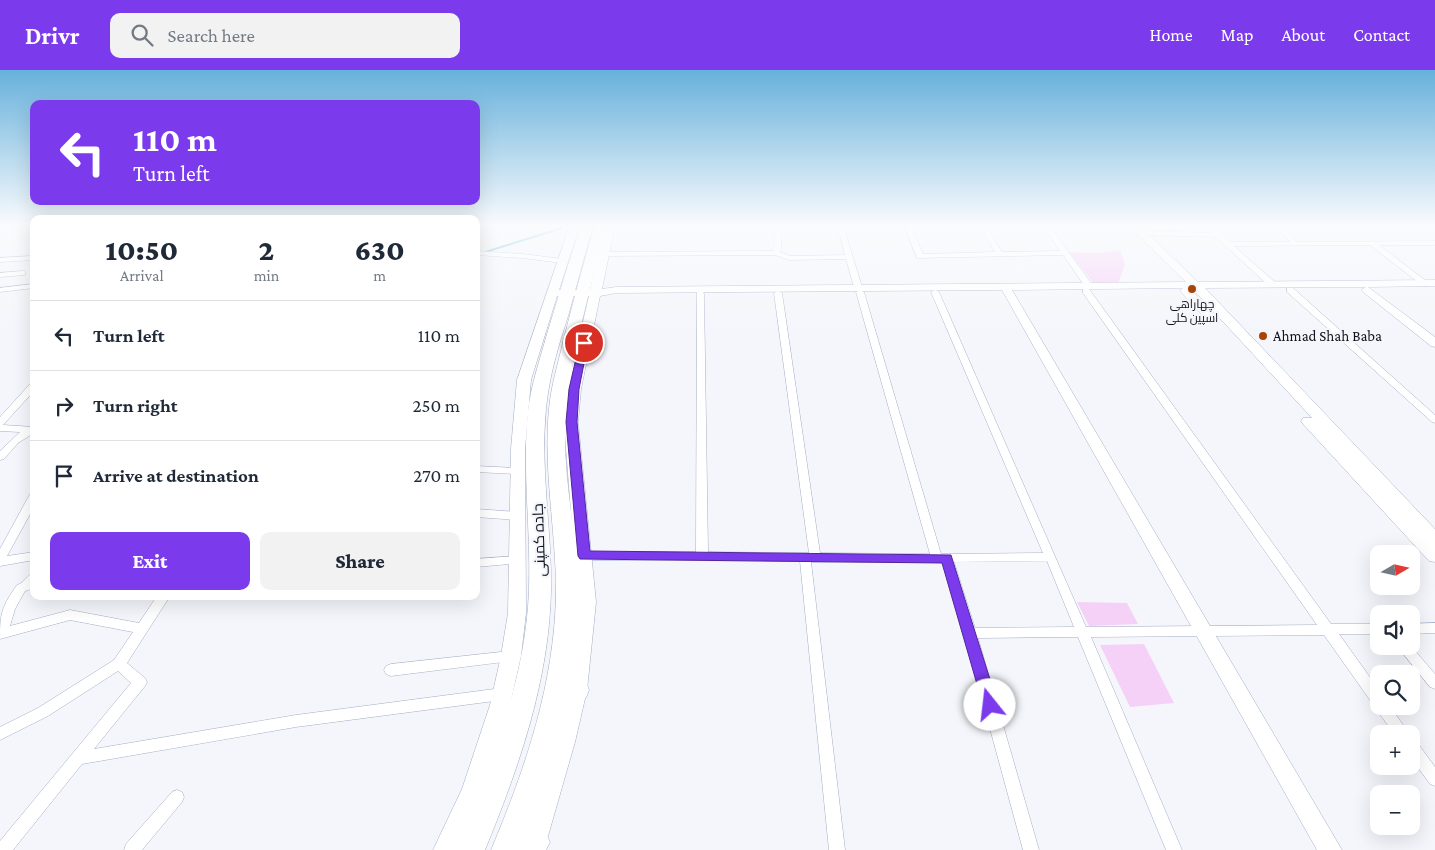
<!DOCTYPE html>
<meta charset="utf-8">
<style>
body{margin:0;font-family:"Crimson Pro",Cairo,serif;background:#f2f2f3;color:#1f2937;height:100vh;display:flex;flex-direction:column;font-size:19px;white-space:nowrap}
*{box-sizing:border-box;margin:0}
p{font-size:16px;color:#747a83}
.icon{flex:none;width:28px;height:28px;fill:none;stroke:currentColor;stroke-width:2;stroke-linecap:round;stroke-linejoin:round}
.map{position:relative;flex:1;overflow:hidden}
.sheet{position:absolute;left:30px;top:145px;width:450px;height:385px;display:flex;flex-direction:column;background:#fff;border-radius:10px;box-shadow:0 5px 20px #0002}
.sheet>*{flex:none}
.hud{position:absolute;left:30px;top:30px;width:450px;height:105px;border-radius:10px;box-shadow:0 5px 20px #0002;background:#7c3aed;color:#fff;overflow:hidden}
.needle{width:32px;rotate:81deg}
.controls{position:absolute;left:1370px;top:475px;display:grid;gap:10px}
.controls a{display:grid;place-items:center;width:50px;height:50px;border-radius:10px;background:#fff;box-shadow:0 5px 20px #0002;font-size:25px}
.pin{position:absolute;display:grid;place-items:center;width:42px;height:42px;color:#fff;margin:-21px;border:2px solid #fff;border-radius:50%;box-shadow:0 1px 5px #0007}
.me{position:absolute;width:55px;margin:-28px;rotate:344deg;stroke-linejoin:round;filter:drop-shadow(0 0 4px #0008)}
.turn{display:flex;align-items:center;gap:18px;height:105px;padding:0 20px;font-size:22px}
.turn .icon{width:65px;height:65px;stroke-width:2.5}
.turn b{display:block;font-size:35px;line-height:42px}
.eta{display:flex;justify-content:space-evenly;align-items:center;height:85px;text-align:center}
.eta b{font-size:30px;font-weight:800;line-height:35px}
.action{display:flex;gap:10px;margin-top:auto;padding:10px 20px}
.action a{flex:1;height:58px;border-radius:10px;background:#7c3aed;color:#fff;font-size:20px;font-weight:800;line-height:58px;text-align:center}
.action a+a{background:#f2f2f3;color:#1f2937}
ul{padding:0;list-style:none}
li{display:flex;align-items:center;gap:15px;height:70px;padding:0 20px;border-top:1px solid #e0e1e3}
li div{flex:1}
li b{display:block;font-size:19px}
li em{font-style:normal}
header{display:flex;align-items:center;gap:30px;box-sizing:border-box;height:70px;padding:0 25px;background:#7c3aed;color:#fff}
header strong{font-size:24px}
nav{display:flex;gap:28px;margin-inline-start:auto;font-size:18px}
.search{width:350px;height:45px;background:#f2f2f3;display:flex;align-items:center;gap:12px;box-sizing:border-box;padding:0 18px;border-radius:10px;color:#747a83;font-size:19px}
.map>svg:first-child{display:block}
.green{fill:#f6d1f7}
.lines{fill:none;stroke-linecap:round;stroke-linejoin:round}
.stream{stroke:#47adca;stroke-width:2}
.street-casing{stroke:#a5adc6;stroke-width:1}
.secondary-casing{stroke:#a5adc6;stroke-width:1}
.highway-casing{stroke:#a5adc6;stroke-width:1}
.street{fill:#fff;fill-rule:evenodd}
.secondary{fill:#fff;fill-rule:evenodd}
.highway{fill:#fff;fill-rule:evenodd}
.route{fill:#7c3aed;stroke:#51269a}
.poi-dot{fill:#a74508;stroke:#f4f6fb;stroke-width:2}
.labels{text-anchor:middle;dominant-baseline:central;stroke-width:4.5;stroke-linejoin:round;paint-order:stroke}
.far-poi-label{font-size:12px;fill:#10131c;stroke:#f4f6fb}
.poi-label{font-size:15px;fill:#10131c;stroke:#f4f6fb;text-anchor:start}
.street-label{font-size:15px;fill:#10131c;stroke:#f4f6fb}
</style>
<header>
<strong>Drivr</strong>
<div class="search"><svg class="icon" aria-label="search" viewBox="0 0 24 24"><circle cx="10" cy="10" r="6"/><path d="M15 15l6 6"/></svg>Search here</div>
<nav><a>Home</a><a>Map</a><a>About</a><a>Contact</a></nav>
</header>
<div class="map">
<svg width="1435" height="780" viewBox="0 0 1435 780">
<rect width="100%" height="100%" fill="#f4f6fb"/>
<g class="green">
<polygon points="1120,180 1125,194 1118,214 1094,214 1069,182 1097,183"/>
<polygon points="1077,532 1127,533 1138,554 1089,556"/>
<polygon points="1144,574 1174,633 1130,637 1100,575"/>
</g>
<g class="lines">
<polyline class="stream" points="482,183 562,158"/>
<g class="street-casing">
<g id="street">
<polygon points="775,155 781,155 781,179 780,182 790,186 845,185 837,155 843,155 862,217 861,219 855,219 854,217 846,189 789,190 775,185 604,186 600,184 604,182 774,181"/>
<polygon points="904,155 910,155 923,184 995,182 979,155 985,155 1002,182 1060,181 1042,155 1049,155 1093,216 1089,218 1086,218 1063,185 917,188"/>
<polygon points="1204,155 1211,155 1230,172 1290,172 1273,155 1280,155 1297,172 1435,171 1435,175 1379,175 1430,214 1426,216 1423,216 1370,175 1234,176 1276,213 1276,217 1270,217 1216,167 1140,165 1137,163 1140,161 1212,163"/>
<polygon points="476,181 523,184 562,189 566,191 562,193 523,188 476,185"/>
<polygon points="34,186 34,190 0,192 0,188"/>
<polygon points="22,201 25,201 25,205 0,207 0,203"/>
<polygon points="34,214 34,218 0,222 0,218"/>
<polygon points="1287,218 1293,218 1435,345 1435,353 1432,352 1287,222"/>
<path d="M1083 219H1089L1331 554H1379V564H1339L1379 620V636H1390L1409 664H1394L1324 565 1091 567 1182 780H1166L1078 567 978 568 1039 780H1023L964 563 943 492H811L845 780H829L800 491 584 490 580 489 578 486 580 483 584 482H696L697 222H703L704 224 708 482 809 483 774 223 778 221 782 223 820 483 930 484 856 222 860 220 864 222 941 484 1043 483 931 222 935 220 939 222 1086 557 1317 555 1083 223ZM1047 491 1074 557 975 558 954 492Z"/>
<polygon points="34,312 34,321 3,355 33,357 34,363 18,373 4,389 0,390 0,381 20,362 0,361 0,347 31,313"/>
<polygon points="476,396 517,398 522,401 517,404 476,402"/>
<polygon points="34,423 34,437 7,486 34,482 34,490 0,496 0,479 30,424"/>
<polygon points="476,439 518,442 522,443 523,446 522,449 518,450 476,447"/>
<polygon points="517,486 521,487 523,490 521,493 476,497 476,489"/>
<path d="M34 503C34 513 37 518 25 521L15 539 10 556 70 540 139 553 157 526H170L127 593 145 608 147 612 145 616 94 679 296 645 502 618 507 620 509 624 507 628 502 630 296 657 82 694 13 780H0V771L131 613 118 601 48 646 0 670V657L38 638 114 590 133 562 70 550 0 569C0 543 2 536 17 515 26 512 26 505 34 503Z"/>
<polygon points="1435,553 1435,563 1411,564 1411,554"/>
<polygon points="1397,576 1411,576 1435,604 1435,619 1430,617"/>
<polygon points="511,581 516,582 517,586 516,590 511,591 391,606 386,604 384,600 386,596 391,594"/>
<polygon points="1411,670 1416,671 1435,697 1435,716 1430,714 1411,688"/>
<polygon points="177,720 182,722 184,727 182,732 142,780 124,780 126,774 172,722"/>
</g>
</g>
<g class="secondary-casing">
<polygon id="secondary" points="570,155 580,155 559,220 590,220 605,155 615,155 602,219 616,217 1186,212 1128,155 1139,155 1198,212 1435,210 1435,216 1368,217 1435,267 1435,277 1431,276 1363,222 1361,220 1366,217 1205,218 1435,459 1435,492 1429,491 1303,354 1301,351 1303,348 1312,348 1192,218 1189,218 1213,242 1215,245 1213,248 1205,248 1182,223 1180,221 1183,218 1012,220 1342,780 1317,780 1002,220 616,223 600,226 581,319 578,352 596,532 587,620 575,672 544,780 520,780 553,672 567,620 578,532 564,352 567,319 589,226 557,226 531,310 525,379 526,543 521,586 510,635 483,721 457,780 433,780 462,719 490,635 501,586 508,543 511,379 517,310"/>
</g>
<g class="highway-casing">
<g id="highway">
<path d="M581 155H593C585 184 577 214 569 243 559 274 549 306 546 339 540 400 552 460 551 521 549 611 519 697 485 780H455C490 696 526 611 529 519 531 460 522 400 528 341 531 315 540 289 547 264 558 228 569 191 581 155Z"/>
<path d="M595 155H607C590 221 566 299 565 367 565 411 574 455 577 499 580 536 577 572 572 609L586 612 589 620 586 628 577 631 568 630 554 685 530 757 545 762 550 772 546 780H491C526 697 555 612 556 521 556 460 543 400 549 339 551 316 558 294 563 272 573 233 583 194 595 155Z"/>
</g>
</g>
<use href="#street" class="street"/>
<use href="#secondary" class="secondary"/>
<use href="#highway" class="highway"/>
</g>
<linearGradient id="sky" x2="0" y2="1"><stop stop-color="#67b1dc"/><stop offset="0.59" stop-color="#fafbfd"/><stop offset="1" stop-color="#fafbfd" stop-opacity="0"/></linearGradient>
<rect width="1435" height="264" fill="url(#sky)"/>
<polygon class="route" points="580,271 587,271 588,273 579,319 577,352 590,481 951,485 998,635 996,640 990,642 985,640 983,635 942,493 580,489 578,486 566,352 569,319"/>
<g class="poi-dot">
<circle cx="1192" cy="219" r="5"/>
<circle cx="1263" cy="266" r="5"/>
</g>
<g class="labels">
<g class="far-poi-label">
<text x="1192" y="234">چهاراهی<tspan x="1192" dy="14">اسپین کلی</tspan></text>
</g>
<g class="poi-label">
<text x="1273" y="266">Ahmad Shah Baba</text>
</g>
<g class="street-label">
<text transform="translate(539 470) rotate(-92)">جاده کمپنی</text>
</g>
</g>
</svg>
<div class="controls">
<a><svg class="needle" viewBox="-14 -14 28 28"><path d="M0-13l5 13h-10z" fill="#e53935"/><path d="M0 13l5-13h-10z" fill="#747a83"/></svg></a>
<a><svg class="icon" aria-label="sound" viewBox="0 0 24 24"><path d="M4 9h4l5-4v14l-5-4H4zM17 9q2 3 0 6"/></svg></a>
<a><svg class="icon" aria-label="search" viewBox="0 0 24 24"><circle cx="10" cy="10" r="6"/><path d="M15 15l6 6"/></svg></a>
<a>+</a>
<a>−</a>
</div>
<div class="pin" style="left:584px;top:273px;background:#d93025"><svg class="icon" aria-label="arrive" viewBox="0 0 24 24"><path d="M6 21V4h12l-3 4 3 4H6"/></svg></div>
<svg class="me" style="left:990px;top:635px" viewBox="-20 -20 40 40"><circle r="19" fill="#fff"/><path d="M0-13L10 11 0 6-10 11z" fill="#7c3aed"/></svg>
<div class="hud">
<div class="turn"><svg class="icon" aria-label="left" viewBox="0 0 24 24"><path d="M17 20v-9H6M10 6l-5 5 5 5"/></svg><div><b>110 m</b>Turn left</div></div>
</div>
<section class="sheet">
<div class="eta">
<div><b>10:50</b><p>Arrival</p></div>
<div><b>2</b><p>min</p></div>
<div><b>630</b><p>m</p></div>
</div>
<ul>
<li><svg class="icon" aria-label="left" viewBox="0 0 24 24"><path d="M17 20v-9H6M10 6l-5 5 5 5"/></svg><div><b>Turn left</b></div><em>110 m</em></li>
<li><svg class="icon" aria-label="right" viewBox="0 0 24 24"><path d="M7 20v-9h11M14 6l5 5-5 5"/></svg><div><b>Turn right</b></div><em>250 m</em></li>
<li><svg class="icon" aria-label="arrive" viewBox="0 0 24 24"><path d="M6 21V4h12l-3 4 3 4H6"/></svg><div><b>Arrive at destination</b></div><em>270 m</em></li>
</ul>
<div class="action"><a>Exit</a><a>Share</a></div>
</section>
</div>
